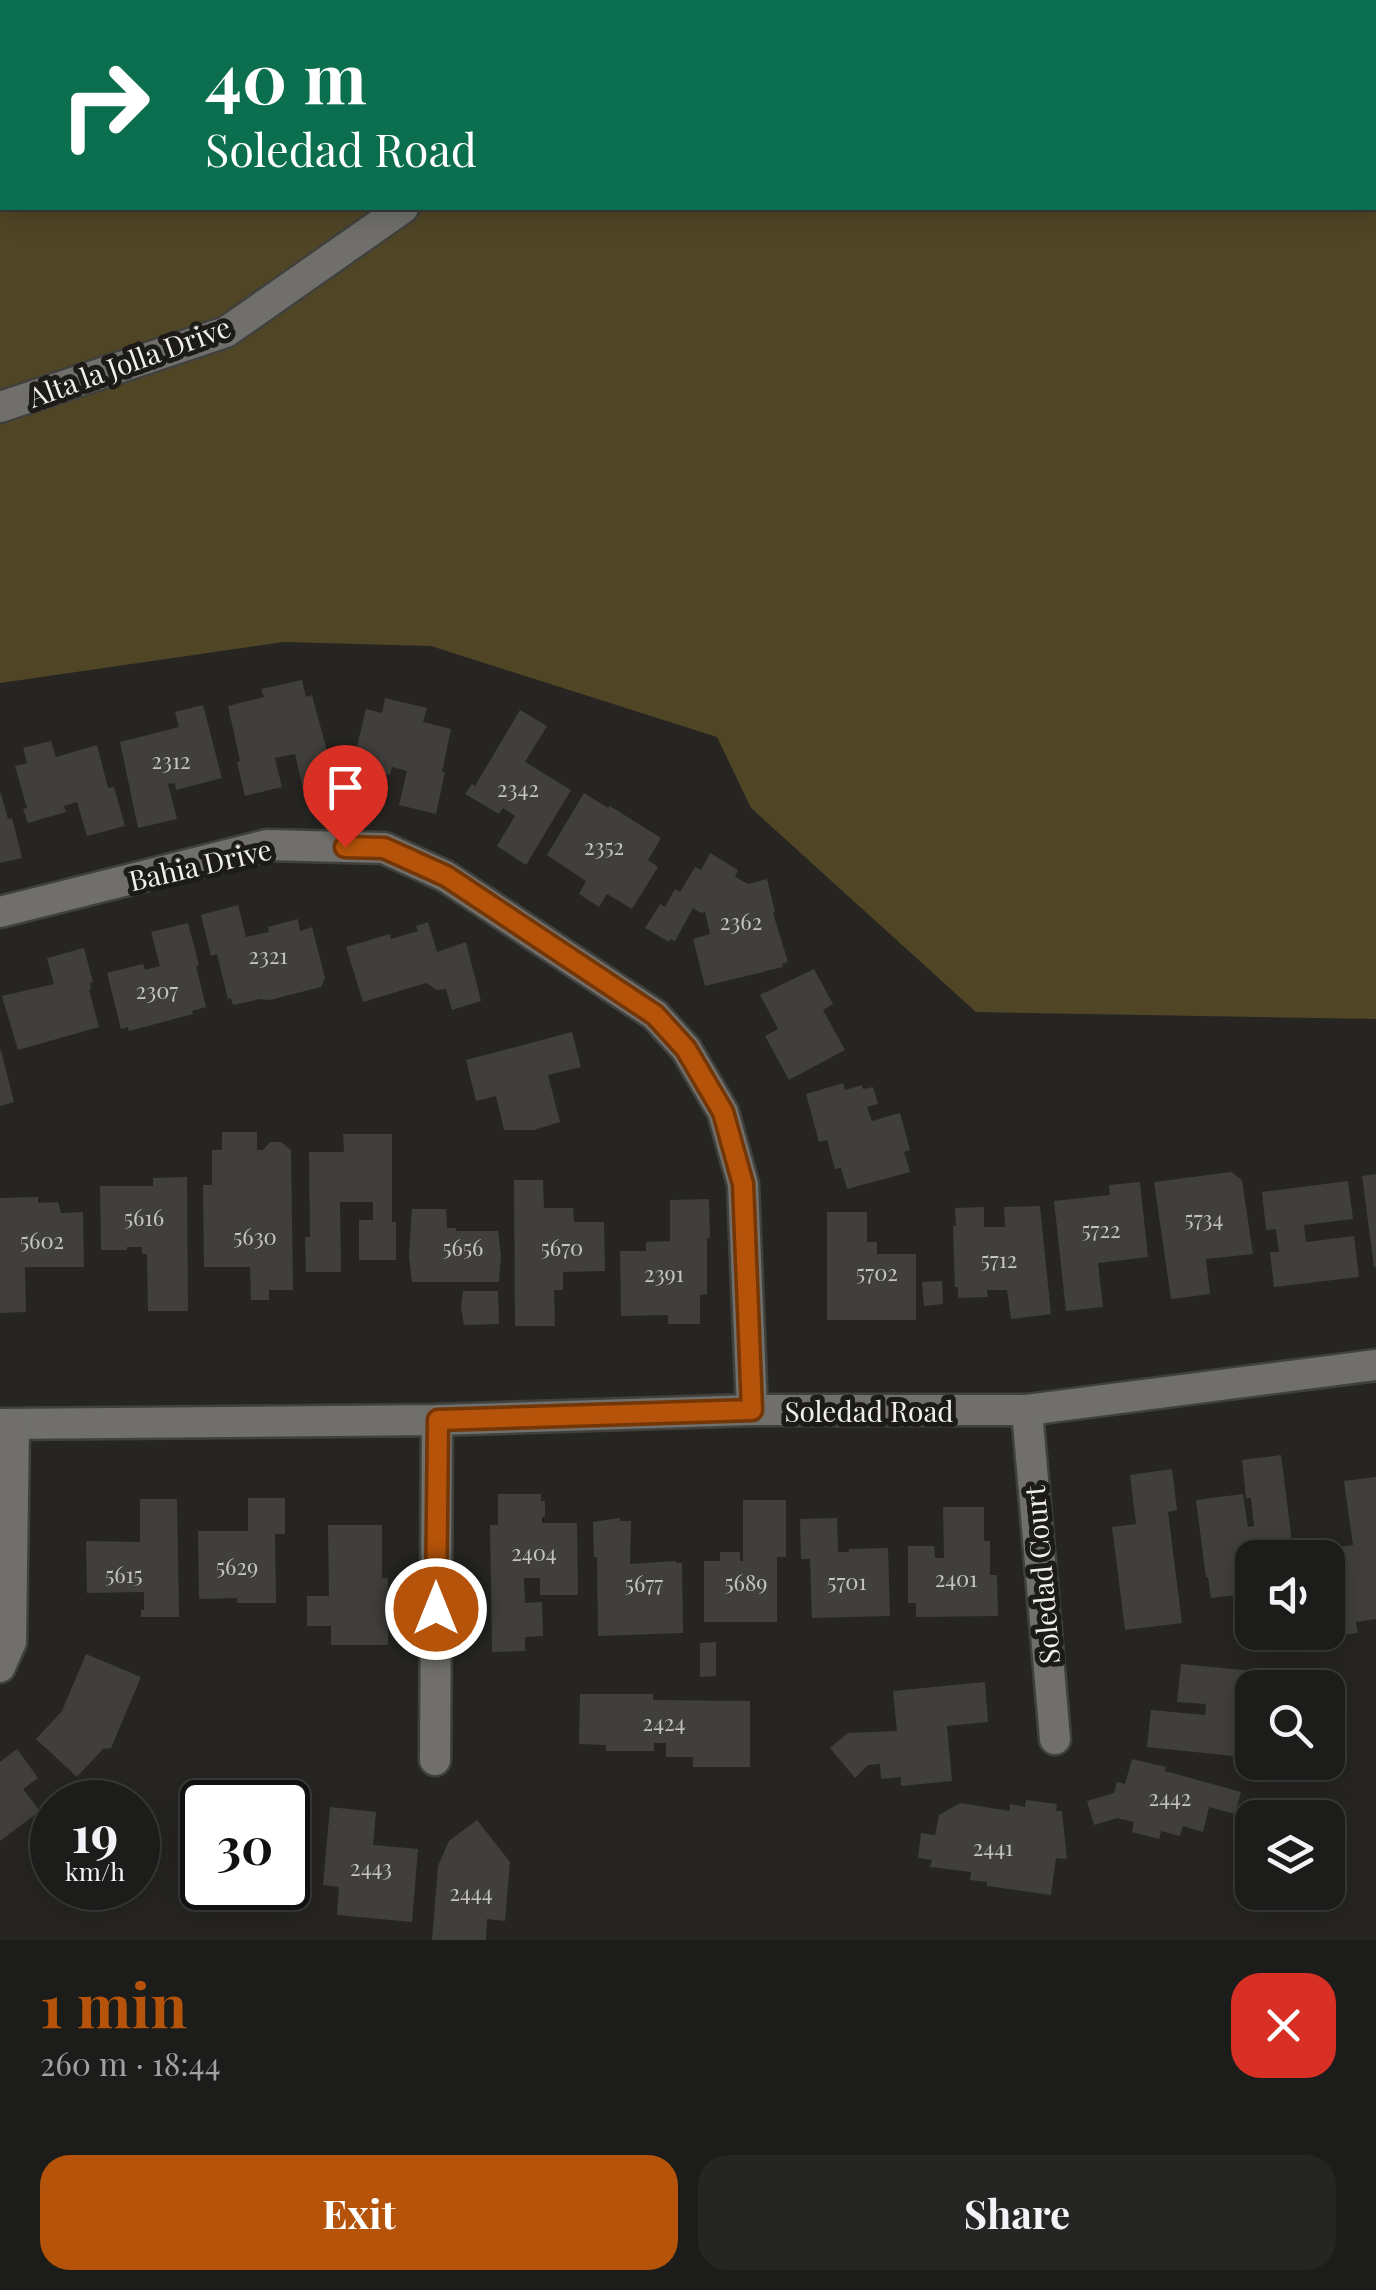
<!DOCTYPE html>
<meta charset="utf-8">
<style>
body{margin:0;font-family:"Playfair Display",serif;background:#252523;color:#f1f3f6;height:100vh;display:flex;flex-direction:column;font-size:38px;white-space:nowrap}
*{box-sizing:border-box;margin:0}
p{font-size:32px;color:#a0a1a2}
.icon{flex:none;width:55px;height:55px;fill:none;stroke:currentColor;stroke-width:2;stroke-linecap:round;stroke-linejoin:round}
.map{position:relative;height:1940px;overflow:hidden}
.side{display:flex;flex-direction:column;background:#1c1c1a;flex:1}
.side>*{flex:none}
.banner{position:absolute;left:0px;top:0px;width:1378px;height:210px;box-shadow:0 5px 25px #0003,0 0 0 2px #3a3a39;background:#0b6e4f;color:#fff;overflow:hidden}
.fabs{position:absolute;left:1235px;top:1540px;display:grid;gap:20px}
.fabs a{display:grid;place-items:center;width:110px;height:110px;border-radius:20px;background:#1c1c1a;box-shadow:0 5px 25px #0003,0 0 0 2px #3a3a39;font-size:50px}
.speed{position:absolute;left:30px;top:1780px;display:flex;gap:20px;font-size:50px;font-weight:700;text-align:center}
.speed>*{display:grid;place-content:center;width:130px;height:130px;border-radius:50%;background:#1c1c1a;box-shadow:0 5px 25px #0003,0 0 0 2px #3a3a39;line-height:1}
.speed small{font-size:25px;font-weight:400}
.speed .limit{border:5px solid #111;border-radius:15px;background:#fff;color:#111}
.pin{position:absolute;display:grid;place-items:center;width:85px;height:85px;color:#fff;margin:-102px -42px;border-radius:50% 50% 50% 0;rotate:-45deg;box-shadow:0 0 10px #0007}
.pin .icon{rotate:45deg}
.me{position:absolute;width:110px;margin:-55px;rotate:0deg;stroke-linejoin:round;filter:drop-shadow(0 0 8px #0008)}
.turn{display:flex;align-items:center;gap:35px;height:210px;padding:0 40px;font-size:45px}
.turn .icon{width:130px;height:130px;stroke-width:2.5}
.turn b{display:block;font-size:70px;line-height:85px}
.round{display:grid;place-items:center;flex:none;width:105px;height:105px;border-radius:30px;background:#252523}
.overview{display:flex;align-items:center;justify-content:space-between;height:170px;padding:0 40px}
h1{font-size:60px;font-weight:700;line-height:75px;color:#b45309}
.action{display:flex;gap:20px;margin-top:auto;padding:20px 40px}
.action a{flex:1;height:115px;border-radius:30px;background:#b45309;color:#fff;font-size:40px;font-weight:700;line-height:115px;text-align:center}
.action a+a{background:#252523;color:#f1f3f6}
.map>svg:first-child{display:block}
.green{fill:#504626;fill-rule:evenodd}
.building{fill:#403f3c}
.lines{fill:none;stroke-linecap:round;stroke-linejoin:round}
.minor-casing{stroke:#40403d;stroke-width:35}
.minor{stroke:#706f6b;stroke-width:30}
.route-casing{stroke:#753606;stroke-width:25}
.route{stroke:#b45309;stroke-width:18}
.labels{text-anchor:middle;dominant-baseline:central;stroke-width:10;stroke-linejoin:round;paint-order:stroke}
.number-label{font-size:22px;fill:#c4c3c1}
.street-label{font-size:28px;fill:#f0efed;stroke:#1c1b18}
</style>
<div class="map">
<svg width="1376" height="1940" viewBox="0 0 1376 1940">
<rect width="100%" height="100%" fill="#262522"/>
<path class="green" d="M0 0H1376V1019L976 1012 751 808 717 737 431 646 284 642 0 683ZM2 2H1375V208H2Z"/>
<g class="building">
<polygon points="302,680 306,697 312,695 335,781 303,789 295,754 275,758 282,787 245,796 237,762 240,761 228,706 264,697 261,689"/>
<polygon points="385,698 427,708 423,722 451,729 442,772 445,772 436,814 399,805 407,771 392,767 390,775 352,767 366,709 382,713"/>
<polygon points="203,705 222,778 176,790 175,783 168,784 177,819 138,828 120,742 179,727 175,712"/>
<polygon points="520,710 547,726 525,762 571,790 526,865 497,846 515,816 503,808 499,814 465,794 472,784 475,786"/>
<polygon points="51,741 56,757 97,745 108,788 114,787 125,826 87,836 77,802 64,806 66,812 28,823 23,809 27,808 15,766 27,763 23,748"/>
<polygon points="0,791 8,819 12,818 22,858 0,863"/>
<polygon points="584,793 608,808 610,806 661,838 648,860 658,867 632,909 607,894 599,907 579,894 586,881 547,855"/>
<polygon points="710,853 738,870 735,877 748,884 767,879 775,912 773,913 788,962 782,964 783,967 705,986 693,939 710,934 705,912 701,913 693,908 675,941 670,939 669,942 645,928 660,904 665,907 675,889 680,892 695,867 701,870"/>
<polygon points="238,905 246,937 269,932 268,927 298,919 300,931 312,927 325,978 321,987 270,1000 260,999 233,1005 231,998 228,999 217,954 211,956 201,915"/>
<polygon points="428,922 437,952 466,942 481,1001 452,1010 446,989 437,990 426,983 363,1002 346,947 390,934 391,939 418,931 416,926"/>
<polygon points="188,923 199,965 196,966 206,1007 192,1011 193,1014 129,1031 128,1027 121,1029 107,973 143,964 145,970 160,966 151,932"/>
<polygon points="84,948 93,982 90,983 91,990 89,990 99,1027 18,1050 2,996 54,984 47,958"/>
<polygon points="814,969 833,1004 823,1010 845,1050 789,1080 765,1036 778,1029 760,995"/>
<polygon points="572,1032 581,1067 548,1075 560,1122 534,1130 504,1130 496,1096 476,1101 466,1060"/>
<polygon points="1,1050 14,1102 0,1106 0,1051"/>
<polygon points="843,1083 845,1090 862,1085 863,1089 873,1087 878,1104 867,1107 872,1121 900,1113 910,1150 904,1152 910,1172 847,1189 841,1168 835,1169 827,1140 819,1142 806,1094"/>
<polygon points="222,1132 257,1132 257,1150 263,1150 270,1142 281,1142 291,1150 293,1290 269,1290 269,1300 251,1300 250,1267 204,1267 203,1185 212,1185 212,1150 222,1150"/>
<polygon points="343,1134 392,1134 392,1222 396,1222 396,1260 359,1260 359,1220 373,1220 373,1202 340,1202 341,1272 306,1272 305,1237 310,1237 309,1152 344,1152"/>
<polygon points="1231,1172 1242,1180 1253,1254 1206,1259 1210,1294 1171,1299 1154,1182"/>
<polygon points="1376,1174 1376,1267 1374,1267 1362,1176"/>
<polygon points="187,1177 188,1311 148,1311 147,1254 142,1254 142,1247 127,1247 127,1250 101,1250 100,1186 153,1186 153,1178"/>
<polygon points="514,1180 543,1180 544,1208 573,1208 574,1222 604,1222 605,1271 563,1272 563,1290 554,1290 555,1326 515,1326"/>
<polygon points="1348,1181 1353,1219 1304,1225 1306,1242 1354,1236 1359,1277 1274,1287 1270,1252 1279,1252 1276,1229 1266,1230 1262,1192"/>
<polygon points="1140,1182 1148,1257 1098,1263 1103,1307 1066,1311 1054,1201 1110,1195 1109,1185"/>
<polygon points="38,1197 38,1203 58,1202 61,1213 83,1212 84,1267 25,1267 26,1312 0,1313 0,1198"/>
<polygon points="709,1199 710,1238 707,1238 707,1294 700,1295 700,1324 668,1324 668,1315 621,1316 620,1251 646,1251 646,1242 670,1241 670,1200"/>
<polygon points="1040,1206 1051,1314 1011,1319 1007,1290 987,1290 988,1297 958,1298 958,1287 955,1287 953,1226 956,1226 955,1208 984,1207 984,1227 1005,1227 1004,1207"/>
<polygon points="412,1209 446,1209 447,1228 456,1228 456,1231 498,1231 501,1256 499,1282 412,1282 409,1256"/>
<polygon points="827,1212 867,1212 867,1242 877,1242 877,1254 916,1254 916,1320 827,1320"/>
<polygon points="942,1281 943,1304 924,1306 922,1282"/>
<polygon points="463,1291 498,1291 499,1324 464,1325 461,1308"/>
<polygon points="1281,1455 1294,1558 1252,1558 1252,1571 1244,1572 1246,1594 1211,1598 1208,1577 1206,1577 1196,1500 1243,1494 1248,1527 1254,1526 1251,1498 1246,1498 1242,1460"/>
<polygon points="1172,1469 1177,1510 1168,1512 1182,1623 1125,1630 1112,1527 1136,1524 1130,1475"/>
<polygon points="1376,1477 1376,1619 1356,1622 1358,1633 1321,1638 1320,1632 1328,1632 1328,1558 1310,1558 1309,1551 1353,1545 1344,1481"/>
<polygon points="498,1494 541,1494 541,1501 545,1501 545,1517 542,1517 542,1523 577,1523 578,1595 540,1595 540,1578 524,1578 525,1603 542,1602 543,1636 525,1637 525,1651 492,1652 490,1525 498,1525"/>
<polygon points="248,1498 285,1498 285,1534 275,1534 276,1603 237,1603 237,1598 199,1599 198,1531 248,1531"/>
<polygon points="140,1499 177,1499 179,1617 141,1617 141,1610 144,1610 144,1592 87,1593 86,1541 140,1542"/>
<polygon points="743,1500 786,1500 786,1557 777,1557 777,1622 704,1622 704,1561 720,1561 720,1552 740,1552 740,1561 743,1561"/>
<polygon points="943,1507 984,1507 984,1541 990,1541 990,1575 997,1575 998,1616 916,1617 916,1603 908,1603 908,1546 934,1546 935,1558 944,1558"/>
<polygon points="620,1518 620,1521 631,1521 630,1564 676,1561 676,1563 682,1563 683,1633 598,1636 597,1557 594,1557 593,1522"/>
<polygon points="837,1518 838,1552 849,1552 849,1549 888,1548 890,1616 812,1618 810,1559 801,1559 800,1519"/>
<polygon points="328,1525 382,1525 382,1578 388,1578 388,1645 331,1645 331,1626 307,1626 307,1596 329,1596"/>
<polygon points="716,1642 716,1676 700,1677 700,1643"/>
<polygon points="86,1654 141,1677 111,1748 103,1749 77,1777 36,1739 62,1711"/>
<polygon points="1181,1664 1264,1672 1263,1688 1252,1688 1252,1758 1147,1747 1151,1710 1205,1715 1206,1704 1177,1702"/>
<polygon points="985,1682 988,1722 947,1726 952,1781 901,1786 901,1777 881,1779 880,1764 868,1765 855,1778 830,1748 848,1733 897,1731 893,1691"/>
<polygon points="580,1694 653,1694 653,1700 750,1701 750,1767 693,1767 693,1757 666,1757 666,1743 654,1743 654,1751 606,1751 606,1745 579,1744"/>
<polygon points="17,1749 38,1778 23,1789 40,1811 0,1841 0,1762"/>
<polygon points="1132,1759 1166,1767 1165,1771 1241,1792 1235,1814 1209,1807 1203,1832 1183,1826 1180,1836 1161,1831 1159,1839 1132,1832 1134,1822 1117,1818 1094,1825 1087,1801 1114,1793 1117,1782 1125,1784"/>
<polygon points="1026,1800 1057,1804 1056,1811 1062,1811 1067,1859 1056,1858 1051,1895 987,1886 987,1882 970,1880 971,1872 930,1867 932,1860 918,1858 921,1833 935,1835 939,1815 960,1803 1010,1811 1010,1804 1025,1807"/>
<polygon points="330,1807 376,1812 373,1845 418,1849 412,1922 337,1915 339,1887 323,1885"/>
<polygon points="477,1820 510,1862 505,1921 487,1919 486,1940 432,1940 438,1866 449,1841"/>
</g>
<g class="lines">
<g class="minor-casing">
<g id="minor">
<polyline points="646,2 647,0"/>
<polyline points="0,407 226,332 403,208"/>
<polyline points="0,912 267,845 384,848 445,876 655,1015 686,1049 723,1112 743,1184 752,1410"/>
<polyline points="1027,1410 1055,1739"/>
<polyline points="0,1424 437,1420 752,1410 1027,1410 1376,1365"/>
<polyline points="0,1667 11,1642 14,1424"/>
<polyline points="435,1760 437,1420"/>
</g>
</g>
<use href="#minor" class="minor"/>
</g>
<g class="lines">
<g class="route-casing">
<polyline id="route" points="345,847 384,848 446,876 655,1015 686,1049 723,1112 743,1184 752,1410 438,1420 436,1609"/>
</g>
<use href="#route" class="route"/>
</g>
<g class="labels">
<g class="number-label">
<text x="171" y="760">2312</text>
<text x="518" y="788">2342</text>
<text x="604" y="846">2352</text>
<text x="741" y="921">2362</text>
<text x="268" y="955">2321</text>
<text x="157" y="990">2307</text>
<text x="144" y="1217">5616</text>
<text x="1204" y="1218">5734</text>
<text x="1101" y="1229">5722</text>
<text x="255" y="1236">5630</text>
<text x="42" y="1240">5602</text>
<text x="463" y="1247">5656</text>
<text x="562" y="1247">5670</text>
<text x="999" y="1259">5712</text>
<text x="877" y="1272">5702</text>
<text x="664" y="1273">2391</text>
<text x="534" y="1552">2404</text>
<text x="237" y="1566">5629</text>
<text x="124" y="1574">5615</text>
<text x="956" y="1578">2401</text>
<text x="847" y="1581">5701</text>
<text x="746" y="1582">5689</text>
<text x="644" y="1583">5677</text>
<text x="664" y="1722">2424</text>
<text x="1170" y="1797">2442</text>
<text x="993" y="1847">2441</text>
<text x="371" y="1867">2443</text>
<text x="471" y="1892">2444</text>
</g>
<g class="street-label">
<text transform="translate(129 361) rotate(-20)">Alta la Jolla Drive</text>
<text transform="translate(200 864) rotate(-13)">Bahia Drive</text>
<text x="869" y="1410">Soledad Road</text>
<text transform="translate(1041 1575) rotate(-95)">Soledad Court</text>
</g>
</g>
</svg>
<div class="fabs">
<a><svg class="icon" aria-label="sound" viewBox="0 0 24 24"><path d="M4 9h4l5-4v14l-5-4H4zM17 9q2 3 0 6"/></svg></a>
<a><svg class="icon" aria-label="search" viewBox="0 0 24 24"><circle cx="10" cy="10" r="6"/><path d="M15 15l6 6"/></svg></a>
<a><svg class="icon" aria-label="layers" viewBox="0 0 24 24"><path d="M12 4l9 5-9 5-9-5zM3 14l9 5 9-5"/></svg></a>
</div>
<div class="speed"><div>19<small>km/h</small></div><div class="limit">30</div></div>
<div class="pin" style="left:345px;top:847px;background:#d93025"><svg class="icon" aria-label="arrive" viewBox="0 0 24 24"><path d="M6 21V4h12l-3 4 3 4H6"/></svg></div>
<svg class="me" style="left:436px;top:1609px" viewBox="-20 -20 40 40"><circle r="17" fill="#b45309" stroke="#fff" stroke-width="3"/><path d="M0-11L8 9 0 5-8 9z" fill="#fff"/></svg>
<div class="banner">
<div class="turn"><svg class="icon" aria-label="right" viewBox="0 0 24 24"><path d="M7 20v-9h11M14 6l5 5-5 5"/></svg><div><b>40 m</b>Soledad Road</div></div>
</div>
</div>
<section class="side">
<div class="overview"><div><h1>1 min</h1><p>260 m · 18:44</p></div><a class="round" style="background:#d93025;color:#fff"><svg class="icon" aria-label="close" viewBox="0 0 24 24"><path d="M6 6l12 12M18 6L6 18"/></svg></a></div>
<div class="action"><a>Exit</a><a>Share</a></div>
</section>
